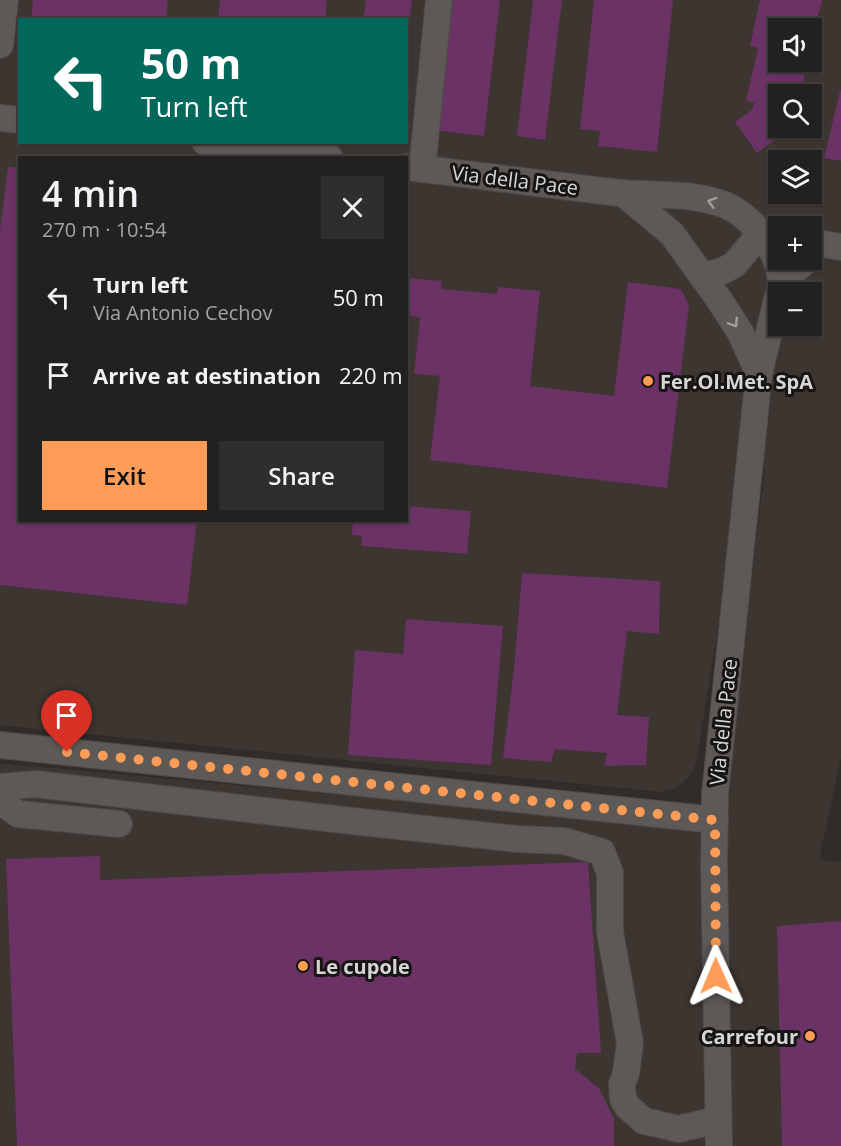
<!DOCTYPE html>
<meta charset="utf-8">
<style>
body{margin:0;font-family:"Open Sans",sans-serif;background:#2f2e2d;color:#f1f3f6;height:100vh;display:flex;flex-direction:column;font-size:22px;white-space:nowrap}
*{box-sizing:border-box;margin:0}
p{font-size:20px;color:#a3a3a5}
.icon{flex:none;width:33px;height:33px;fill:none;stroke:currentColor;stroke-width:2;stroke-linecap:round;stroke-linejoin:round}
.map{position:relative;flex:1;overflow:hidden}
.drawer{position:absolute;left:18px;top:156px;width:390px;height:366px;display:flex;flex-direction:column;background:#232120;border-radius:0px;box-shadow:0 2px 4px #0004,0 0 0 2px #403e3e}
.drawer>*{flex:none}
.guide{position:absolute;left:18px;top:18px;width:390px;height:126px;border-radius:0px;box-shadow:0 2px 4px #0004,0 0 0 2px #403e3e;background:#00695c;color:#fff;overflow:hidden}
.tools{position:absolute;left:768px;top:18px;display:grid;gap:12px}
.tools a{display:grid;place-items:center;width:54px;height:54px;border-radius:0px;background:#232120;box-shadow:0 2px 4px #0004,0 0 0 2px #403e3e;font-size:30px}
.pin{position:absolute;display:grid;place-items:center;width:51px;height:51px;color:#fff;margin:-62px -26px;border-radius:50% 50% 50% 0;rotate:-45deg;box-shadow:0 0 6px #0007}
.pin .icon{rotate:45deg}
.me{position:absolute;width:66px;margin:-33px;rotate:359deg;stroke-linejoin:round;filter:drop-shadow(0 0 4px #0008)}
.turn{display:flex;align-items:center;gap:21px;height:126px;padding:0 24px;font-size:27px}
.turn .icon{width:78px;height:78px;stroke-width:2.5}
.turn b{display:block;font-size:42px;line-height:51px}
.round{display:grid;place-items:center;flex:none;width:63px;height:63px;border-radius:0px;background:#2f2e2d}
.summary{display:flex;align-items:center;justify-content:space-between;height:102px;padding:0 24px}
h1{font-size:36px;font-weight:600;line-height:45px}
.cta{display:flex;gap:12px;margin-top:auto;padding:12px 24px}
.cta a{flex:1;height:69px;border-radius:0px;background:#fd9c56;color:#111;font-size:24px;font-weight:600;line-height:69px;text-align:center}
.cta a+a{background:#2f2e2d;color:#f1f3f6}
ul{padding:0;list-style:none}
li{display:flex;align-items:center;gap:18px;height:78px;padding:0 24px}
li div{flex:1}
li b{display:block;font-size:22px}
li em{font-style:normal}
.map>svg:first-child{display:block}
.built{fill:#3d352f;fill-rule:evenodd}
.building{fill:#6b3265}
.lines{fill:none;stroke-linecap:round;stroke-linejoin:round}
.minor-casing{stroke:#4d4a48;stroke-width:28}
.minor{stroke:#5d5957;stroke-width:26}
.oneway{stroke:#a19e9c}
.route{stroke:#fd9c56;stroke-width:10;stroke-dasharray:0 18}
.poi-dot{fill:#fd9c56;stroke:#161514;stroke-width:2}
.labels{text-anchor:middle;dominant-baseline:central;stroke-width:6;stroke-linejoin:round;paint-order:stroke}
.street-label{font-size:20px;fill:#d8d6d4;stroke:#161514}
.poi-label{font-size:20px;font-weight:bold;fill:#d8d6d4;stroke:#161514;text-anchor:start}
</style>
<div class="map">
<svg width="841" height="1146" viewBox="0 0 841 1146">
<rect width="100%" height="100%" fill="#2f2c2a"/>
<path class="built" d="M0 0H841V757L819 860 841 862V1146H0V763L726 831 727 782 765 468 745 463 697 757 693 771 685 781 675 788 661 792 0 725ZM20 20H406V142H20ZM778 28H812V62H778ZM778 94H812V128H778ZM20 158H406V520H20ZM778 160H812V194H778ZM778 226H812V260H778ZM778 292H812V326H778Z"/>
<g class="building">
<polygon points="33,0 168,0 166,20 31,20"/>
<polygon points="220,0 327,0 325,20 218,20"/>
<polygon points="366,0 412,0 408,31 406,20 363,20"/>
<polygon points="447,0 500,0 484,136 432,130"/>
<polygon points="533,0 562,0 545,140 517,136"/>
<polygon points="594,0 673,0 657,152 598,146 600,131 580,129"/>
<polygon points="760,0 822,0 812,41 812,28 778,28 778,62 808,62 800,94 778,94 778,128 782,128 780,136 757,153 735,122 752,110 754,103 746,101 758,48 750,46"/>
<polygon points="840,91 841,91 841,161 824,158"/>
<polygon points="8,167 20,168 20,520 197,520 187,605 0,585 0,230"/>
<polygon points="407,278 442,281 441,289 497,294 498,287 540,291 530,386 614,396 628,282 681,289 689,305 667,488 430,460 440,376 414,374 420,317 406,316"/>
<polygon points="406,506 471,511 467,554 361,546 362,536 352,535 353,520 406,520"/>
<polygon points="522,573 660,581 659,634 627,631 617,715 649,717 646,765 604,766 607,753 555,749 551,762 503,758 514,669"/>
<polygon points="406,619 503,626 491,765 348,755 355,650 403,654"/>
<polygon points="100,856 100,880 588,862 601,1053 577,1053 575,1069 599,1088 614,1119 614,1146 17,1146 6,859"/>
<polygon points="841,921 841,1146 782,1146 777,926"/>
</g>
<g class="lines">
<g class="minor-casing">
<g id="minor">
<polyline points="0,45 5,0"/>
<polyline points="0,118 20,120"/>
<polyline points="205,142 330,158"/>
<path d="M406 167C478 175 549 185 621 193 656 196 692 192 725 205 755 217 787 260 779 292"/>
<polyline points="422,169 439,0"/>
<polyline points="623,193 672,234 718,298 740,332 759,374"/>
<polyline points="812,242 841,247"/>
<polyline points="702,276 722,271 734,265 760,234"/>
<polyline points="782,281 807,260"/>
<polyline points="0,745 715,820"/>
<polyline points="0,787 35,784 343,820 517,839 564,841 602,852 610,873 610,932 630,1043 626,1073 622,1084 623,1099 628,1107 644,1121 658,1124 678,1129 718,1120"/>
<polyline points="0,801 18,814 119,824"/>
<polyline points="719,1146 714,865 715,794 759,374 778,295"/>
</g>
</g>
<use href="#minor" class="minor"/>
</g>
<defs><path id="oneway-chevron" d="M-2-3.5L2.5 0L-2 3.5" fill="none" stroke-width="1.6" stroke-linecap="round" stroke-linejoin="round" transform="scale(1.5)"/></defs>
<g class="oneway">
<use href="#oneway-chevron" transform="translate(712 202) rotate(-164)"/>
<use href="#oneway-chevron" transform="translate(734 323) rotate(57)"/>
</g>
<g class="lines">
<polyline class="route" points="67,752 715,820 716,976"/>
</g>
<g class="poi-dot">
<circle cx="648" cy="381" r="6"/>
<circle cx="303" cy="966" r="6"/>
<circle cx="810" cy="1036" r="6"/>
</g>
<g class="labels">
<g class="street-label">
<text transform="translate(515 180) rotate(7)">Via della Pace</text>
<text transform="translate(723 722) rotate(-84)">Via della Pace</text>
</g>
<g class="poi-label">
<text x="660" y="381">Fer.Ol.Met. SpA</text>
<text x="315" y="966">Le cupole</text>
<text x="798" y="1036" text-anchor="end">Carrefour</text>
</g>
</g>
</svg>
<div class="tools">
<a><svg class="icon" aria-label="sound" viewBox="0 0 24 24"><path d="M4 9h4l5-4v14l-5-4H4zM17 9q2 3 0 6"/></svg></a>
<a><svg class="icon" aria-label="search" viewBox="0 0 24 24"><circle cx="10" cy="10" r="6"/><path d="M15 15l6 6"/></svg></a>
<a><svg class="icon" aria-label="layers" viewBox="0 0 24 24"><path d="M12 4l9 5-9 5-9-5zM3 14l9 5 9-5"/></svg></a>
<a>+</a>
<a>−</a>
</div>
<div class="pin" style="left:67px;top:752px;background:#d93025"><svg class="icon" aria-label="arrive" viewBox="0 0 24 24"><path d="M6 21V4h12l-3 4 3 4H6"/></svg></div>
<svg class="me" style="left:716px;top:976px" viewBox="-20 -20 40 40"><path d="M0-17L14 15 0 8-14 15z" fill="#fd9c56" stroke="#fff" stroke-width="4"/></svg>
<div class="guide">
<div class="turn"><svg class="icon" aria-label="left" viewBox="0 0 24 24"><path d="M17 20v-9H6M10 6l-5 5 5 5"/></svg><div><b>50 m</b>Turn left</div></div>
</div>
<section class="drawer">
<div class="summary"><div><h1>4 min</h1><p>270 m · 10:54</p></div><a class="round"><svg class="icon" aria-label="close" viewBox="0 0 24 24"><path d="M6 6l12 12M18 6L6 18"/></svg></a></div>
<ul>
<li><svg class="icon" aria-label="left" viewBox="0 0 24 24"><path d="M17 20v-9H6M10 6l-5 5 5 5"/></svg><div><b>Turn left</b><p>Via Antonio Cechov</p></div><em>50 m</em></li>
<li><svg class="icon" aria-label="arrive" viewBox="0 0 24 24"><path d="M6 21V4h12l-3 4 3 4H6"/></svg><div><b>Arrive at destination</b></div><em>220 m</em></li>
</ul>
<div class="cta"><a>Exit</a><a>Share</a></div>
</section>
</div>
